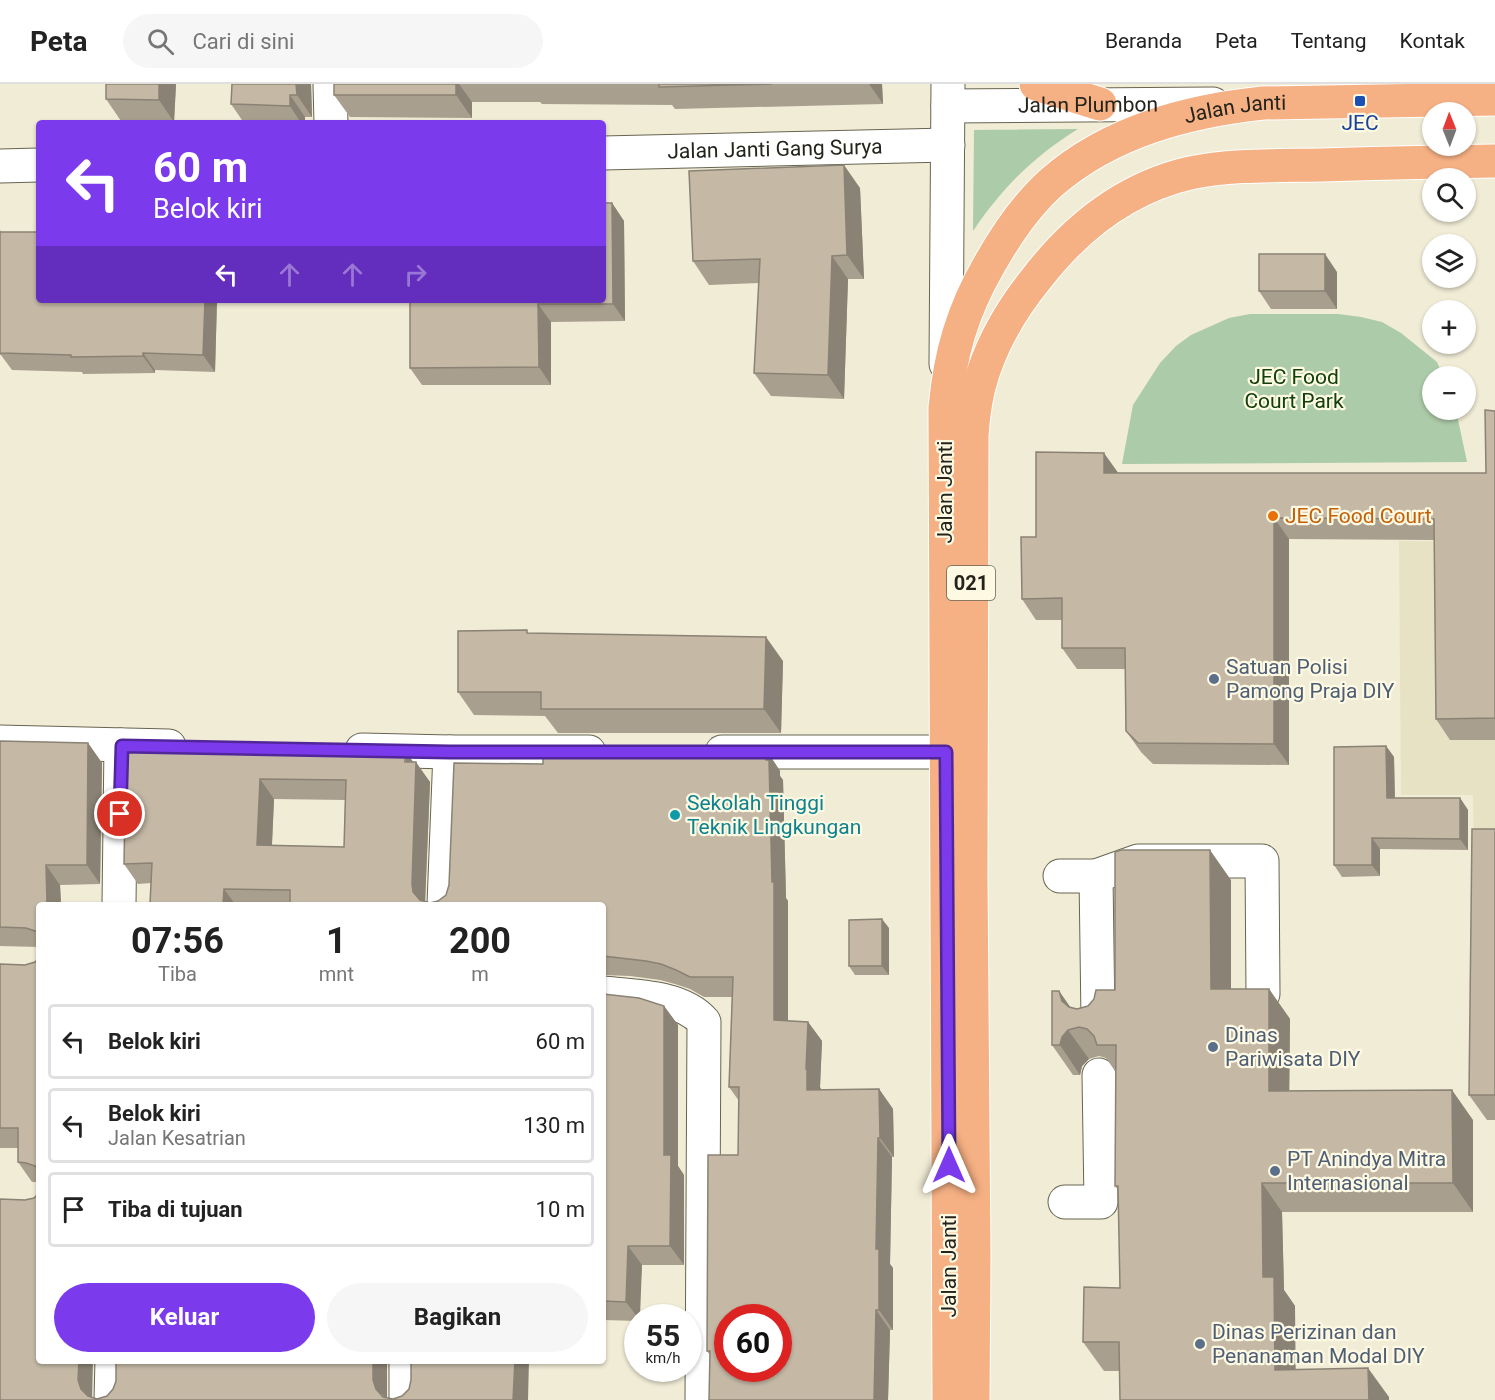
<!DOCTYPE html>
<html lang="id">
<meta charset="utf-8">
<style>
body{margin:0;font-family:Roboto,sans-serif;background:#f6f6f6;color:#222;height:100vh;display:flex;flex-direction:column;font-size:22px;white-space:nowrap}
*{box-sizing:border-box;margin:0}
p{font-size:20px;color:#767676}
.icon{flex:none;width:33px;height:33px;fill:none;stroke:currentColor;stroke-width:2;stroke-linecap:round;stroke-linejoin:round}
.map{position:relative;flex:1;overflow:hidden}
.drawer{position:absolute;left:36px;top:818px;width:570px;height:462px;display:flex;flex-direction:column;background:#fff;border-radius:6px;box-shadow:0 2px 4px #0004}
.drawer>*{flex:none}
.banner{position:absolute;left:36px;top:36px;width:570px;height:183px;border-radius:6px;box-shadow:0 2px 4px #0004;background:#7c3aed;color:#fff;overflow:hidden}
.needle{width:39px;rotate:359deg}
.tools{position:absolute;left:1422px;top:18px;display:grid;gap:12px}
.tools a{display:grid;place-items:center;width:54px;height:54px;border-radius:50%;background:#fff;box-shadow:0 2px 4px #0004;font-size:30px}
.speed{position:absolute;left:624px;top:1220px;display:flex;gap:12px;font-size:30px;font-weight:700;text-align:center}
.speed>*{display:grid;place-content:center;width:78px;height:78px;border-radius:50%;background:#fff;box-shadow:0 2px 4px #0004;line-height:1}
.speed small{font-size:15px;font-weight:400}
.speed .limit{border:9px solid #d22;background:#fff;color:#111}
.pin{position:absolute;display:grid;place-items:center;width:51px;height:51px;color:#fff;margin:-26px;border:3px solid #fff;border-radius:50%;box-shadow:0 2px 6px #0007}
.me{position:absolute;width:66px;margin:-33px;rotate:0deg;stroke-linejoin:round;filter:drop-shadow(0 0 4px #0008)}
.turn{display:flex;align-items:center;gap:21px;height:126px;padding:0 18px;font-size:27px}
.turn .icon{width:78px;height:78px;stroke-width:2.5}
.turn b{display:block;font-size:42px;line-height:51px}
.lanes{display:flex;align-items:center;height:57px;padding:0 18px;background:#0003;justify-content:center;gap:30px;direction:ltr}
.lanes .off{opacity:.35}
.eta{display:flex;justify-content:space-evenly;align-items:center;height:102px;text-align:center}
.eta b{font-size:36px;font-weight:700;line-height:42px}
.cta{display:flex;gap:12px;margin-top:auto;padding:12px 18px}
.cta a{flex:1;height:69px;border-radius:36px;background:#7c3aed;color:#fff;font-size:24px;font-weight:700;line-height:69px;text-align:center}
.cta a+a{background:#f6f6f6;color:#222}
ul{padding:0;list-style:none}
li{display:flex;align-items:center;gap:18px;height:75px;margin:0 12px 9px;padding:0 6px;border:3px solid #e0e0e0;border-radius:6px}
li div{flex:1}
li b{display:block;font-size:22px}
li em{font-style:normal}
header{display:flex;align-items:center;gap:36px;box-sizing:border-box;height:84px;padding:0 30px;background:#fff;border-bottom:2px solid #e0e0e0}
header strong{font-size:28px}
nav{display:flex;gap:33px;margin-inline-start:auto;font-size:21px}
.search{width:420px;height:54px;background:#f6f6f6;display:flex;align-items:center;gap:15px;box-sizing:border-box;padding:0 21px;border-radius:33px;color:#767676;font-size:22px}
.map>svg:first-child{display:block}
.built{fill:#e7e2c4}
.green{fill:#accba8}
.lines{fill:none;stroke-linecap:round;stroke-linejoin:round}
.minor-casing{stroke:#676451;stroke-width:35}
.major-casing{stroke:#fff;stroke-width:35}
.minor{stroke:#fff;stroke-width:33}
.major{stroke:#f5b083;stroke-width:33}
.wall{fill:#a99f8f;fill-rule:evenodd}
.shaded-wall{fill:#8a8274}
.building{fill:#c5b9a6;stroke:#8a8274;stroke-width:1.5;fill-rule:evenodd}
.route-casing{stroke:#51269a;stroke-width:15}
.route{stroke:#7c3aed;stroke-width:10}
.transit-dot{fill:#1a4fb4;stroke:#fdf9e3;stroke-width:2}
.food-dot{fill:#e8710a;stroke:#fdf9e3;stroke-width:2}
.service-dot{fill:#5c6f8a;stroke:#fdf9e3;stroke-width:2}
.culture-dot{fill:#0f9aa8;stroke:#fdf9e3;stroke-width:2}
.labels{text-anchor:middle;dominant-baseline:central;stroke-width:4.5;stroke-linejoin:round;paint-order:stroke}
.shield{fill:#fdf9e3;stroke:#666458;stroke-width:1.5}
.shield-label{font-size:20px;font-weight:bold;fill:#25241c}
.street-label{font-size:21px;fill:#25241c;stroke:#fdf9e3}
.transit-label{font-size:21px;fill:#164399;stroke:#fdf9e3}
.park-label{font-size:21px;fill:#11400b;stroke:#fdf9e3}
.food-label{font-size:21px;fill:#c56008;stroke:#fdf9e3;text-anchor:start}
.service-label{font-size:21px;fill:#4e5e75;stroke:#fdf9e3;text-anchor:start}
.culture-label{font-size:21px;fill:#0d838f;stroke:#fdf9e3;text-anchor:start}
</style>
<header>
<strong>Peta</strong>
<div class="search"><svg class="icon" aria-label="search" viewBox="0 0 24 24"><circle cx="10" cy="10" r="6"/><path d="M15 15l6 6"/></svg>Cari di sini</div>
<nav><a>Beranda</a><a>Peta</a><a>Tentang</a><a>Kontak</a></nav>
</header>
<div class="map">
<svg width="1495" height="1316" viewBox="0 0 1495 1316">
<rect width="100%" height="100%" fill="#f0ecd6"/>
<polygon class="built" points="1399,457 1495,458 1495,767 1474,767 1473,711 1401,711"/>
<g class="green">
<path d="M1078 45C1032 74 1004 102 973 147L974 46Z"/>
<polygon points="1250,230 1338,230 1361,233 1382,238 1401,249 1437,278 1443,292 1432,292 1432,326 1456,326 1467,378 1122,380 1133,321 1160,279 1176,262 1191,251 1229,234"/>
</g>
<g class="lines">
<g class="minor-casing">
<g id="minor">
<polyline points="330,0 331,39"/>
<path id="s1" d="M948 22 1213 20"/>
<path id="s2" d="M603 69 948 61"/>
<polyline points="0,82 39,81"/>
<polyline points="946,280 948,0"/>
<polyline points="0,658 169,662"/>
<polyline points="362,666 450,668 589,668"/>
<polyline points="722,668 946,668"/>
<polyline points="1060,792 1096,792 1098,936"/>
<polyline points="1096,792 1138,777 1262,777 1263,910"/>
<polyline points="119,820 121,661"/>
<polyline points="444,820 450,668"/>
<path d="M603 909C634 912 682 912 704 938L702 1316"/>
<polyline points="1065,1118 1101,1118 1099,991"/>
<polyline points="111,1316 112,1276"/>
<polyline points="406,1316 406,1276"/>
</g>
</g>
<g class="major-casing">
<g id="major">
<polyline points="1036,0 1100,20"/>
<path id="s3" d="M949 1316 945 324C950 270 962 228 989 181 1006 151 1026 121 1052 98 1111 47 1188 27 1263 19L1495 15"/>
<path d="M973 1316 974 1173 971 792 972 352C973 336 975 319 979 303 989 264 1011 226 1036 195 1076 143 1125 104 1190 89 1233 80 1278 82 1322 81 1380 79 1437 78 1495 77"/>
</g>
</g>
<use href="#minor" class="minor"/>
<use href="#major" class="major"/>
</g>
<g class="wall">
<polygon points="176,0 174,38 121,37 106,15"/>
<polygon points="311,0 312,33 305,33 305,39 244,39 231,20"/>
<polygon points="334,0 882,0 883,20 675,25 672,21 542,20 540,18 472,18 472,34 350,33 334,11"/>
<polygon points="860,104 864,195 848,195 844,315 771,312 754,289 759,199 709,201 693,177"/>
<polygon points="612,119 624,137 625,237 551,238 551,301 422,301 410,284"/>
<polygon points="0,146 39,216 217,216 215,288 155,286 155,289 83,290 82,288 12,286 1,271 0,271"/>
<polygon points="1337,188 1337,225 1271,225 1259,207"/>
<polygon points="1495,327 1495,656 1450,656 1436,635 1434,456 1289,455 1289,681 1153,680 1141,668 1126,647 1125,585 1077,585 1062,564 1062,536 1036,536 1022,515 1036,453 1119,389 1486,389"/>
<polygon points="529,549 783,577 781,649 558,649 545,632 474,631 458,608"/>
<polygon points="0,657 88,659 102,679 100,800 60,801 61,820 39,820 39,863 0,862"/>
<path d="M126 660 413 678 430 698 425 818 430 819 438 817 446 811 543 680 767 667 780 687V692L783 696 786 814 788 817V937L808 938 822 957 820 1003 821 1006 879 1005 893 1025 894 1073H892L890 1180 893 1184V1246H890L888 1316H709L710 1271 707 1267 738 1071 739 1017 729 1003 732 913H704L690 905 675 900 660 896 630 892 603 891V820H150L151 799 138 800 124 780ZM274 715 345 716 344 763 272 761Z"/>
<polygon points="1386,662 1394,673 1395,714 1460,714 1468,726 1468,766 1380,765 1380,792 1342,793 1334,781"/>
<polygon points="1495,745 1495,1036 1487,1036 1469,1011"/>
<polygon points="1231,796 1231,905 1269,905 1290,935 1289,1007 1473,1036 1473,1128 1282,1128 1284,1206 1295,1222 1295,1285 1389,1313 1120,1287 1104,1287 1083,1258 1120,1204 1118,1106 1115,1102 1115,987 1106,974 1099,972 1089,975 1082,982 1080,991 1073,991 1052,961 1059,907 1071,924 1077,925 1088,922 1115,906"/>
<polygon points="889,844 889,891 855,891 849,882"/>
<polygon points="39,874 39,1098 32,1098 18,1078 18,1064 0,1064 0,880 25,881 35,878"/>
<polygon points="603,910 664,922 678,941 678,1082 684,1091 684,1181 642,1181 638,1237 603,1236"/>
</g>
<g class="shaded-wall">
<polygon points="159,0 176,0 174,38 159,16"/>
<polygon points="296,0 311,0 312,33 297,11"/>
<polygon points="456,0 459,0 472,18 472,34 456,11"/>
<polygon points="869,0 882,0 883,20"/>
<polygon points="290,11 305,33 305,39 301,39 290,22"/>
<polygon points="844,81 860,104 864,195 847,171"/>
<polygon points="612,119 624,137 625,237 613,220"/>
<polygon points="1325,170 1337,188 1337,225 1325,207"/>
<polygon points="832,172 848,195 844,315 828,291"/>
<polygon points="205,216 217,216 215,288 203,271"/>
<polygon points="538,220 551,238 551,301 539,283"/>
<polygon points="143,269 155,286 155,289 143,272"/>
<polygon points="1104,369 1119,390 1104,389"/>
<polygon points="1274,434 1289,455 1289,681 1274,660"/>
<polygon points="766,553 783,577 781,649 764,625"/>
<polygon points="88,659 102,679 100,800 87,781"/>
<polygon points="1386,662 1394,673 1395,725 1387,714"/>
<polygon points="405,666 416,682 416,678 430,698 425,820 422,820 413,808 412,800"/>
<polygon points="767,667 780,687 780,692 783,696 786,814 788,817 788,956 774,936 772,798"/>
<polygon points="260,695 274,715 271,780 257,761"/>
<polygon points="1460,714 1468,726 1468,766 1460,755"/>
<polygon points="1372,754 1380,765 1380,792 1372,781"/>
<polygon points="1210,766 1231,796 1231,934 1211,905"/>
<polygon points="46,781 60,801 61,820 47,820"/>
<polygon points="224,805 235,820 223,820"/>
<polygon points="882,835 889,844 889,891 882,882"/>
<polygon points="1269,905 1290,935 1289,1036 1269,1007"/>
<polygon points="1059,907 1079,936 1062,917"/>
<polygon points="664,922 678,941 678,1082 684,1091 684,1181 670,1162 664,1071"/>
<polygon points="808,938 822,957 820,1003 821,1005 821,1026 807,1006 806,985"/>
<polygon points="1068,946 1089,975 1082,982 1080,991 1060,961 1062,953"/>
<polygon points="879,1005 893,1025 894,1073 880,1054"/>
<polygon points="1452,1006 1473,1036 1473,1128 1453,1099"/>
<polygon points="878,1054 892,1073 890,1180 893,1184 893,1246 879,1226 876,1165"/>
<polygon points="1262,1099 1282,1128 1284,1206 1295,1222 1296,1315 1275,1286 1263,1193"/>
<polygon points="628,1162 642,1181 640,1233 638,1233 638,1234 626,1218"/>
<polygon points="876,1226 890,1246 888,1316 874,1316"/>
<polygon points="79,1276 93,1276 92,1316 88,1316 81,1305 78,1296"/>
<polygon points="373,1276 387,1276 387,1316 376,1305 373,1296"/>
<polygon points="515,1276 529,1276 528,1316 513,1316"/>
<polygon points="1368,1284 1389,1313 1389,1316 1369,1316"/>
</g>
<g class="building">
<polygon points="106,0 159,0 159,16 106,15"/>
<polygon points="232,0 296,0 297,11 290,11 290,22 231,20"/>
<rect x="334" y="0" width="122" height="11"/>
<polygon points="659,0 772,0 659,3"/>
<polygon points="844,81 847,171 832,172 828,291 754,289 760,175 693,177 689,87"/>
<polygon points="603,119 612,119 613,220 538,220 539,283 410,284 410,216 603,216"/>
<polygon points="0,148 39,148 39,216 205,216 203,271 143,269 143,272 71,273 71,271 0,269"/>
<rect x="1259" y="170" width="66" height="37"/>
<polygon points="1485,326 1495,327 1495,634 1436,635 1434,435 1274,434 1274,660 1138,659 1126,647 1125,564 1062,564 1062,514 1022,515 1021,453 1036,453 1036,368 1104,369 1104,389 1486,389"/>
<polygon points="527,546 527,549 766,553 764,625 541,625 541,608 458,608 458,547"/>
<polygon points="0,657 88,659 87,781 46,781 47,820 39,820 39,850 35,847 26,844 0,843"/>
<path d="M126 660 405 666V678H416L412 800 413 808 420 816 430 819 438 817 446 811 449 801 454 679 543 680V667H767L766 676H769L772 798H774V936L808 938 806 985H807V1006L879 1005 880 1054H878L876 1165H879V1226H876L874 1316H709L710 1267H707L708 1071H738L739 1003H729L733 893H690L676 886 661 880 646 877 603 872V820H290V806L224 805 223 820H150L152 779 124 780ZM260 695 346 696 344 763 257 761ZM728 1233H778V1284H728Z"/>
<polygon points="1386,662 1387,714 1460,714 1460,755 1372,754 1372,781 1334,781 1334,663"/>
<polygon points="1472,745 1495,745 1495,1011 1469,1011"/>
<polygon points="1121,766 1210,766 1211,905 1269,905 1269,1007 1452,1006 1453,1099 1262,1099 1263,1193 1274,1193 1275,1286 1368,1284 1369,1316 1120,1316 1119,1258 1083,1258 1084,1203 1120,1204 1118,1102 1115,1102 1116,961 1097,961 1094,952 1087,945 1079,943 1068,946 1062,953 1060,961 1052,961 1052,907 1059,907 1062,917 1069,923 1077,925 1088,922 1094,915 1096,906 1115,906 1115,768"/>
<polygon points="882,835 882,882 849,882 849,836"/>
<polygon points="39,874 39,1086 35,1082 26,1079 18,1078 18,1044 0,1044 0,880 25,881 35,878"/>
<polygon points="603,910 639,914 664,922 664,1071 671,1071 670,1162 628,1162 626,1218 603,1217"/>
<polygon points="39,1109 39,1276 79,1276 78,1296 81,1305 88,1312 97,1315 107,1312 113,1305 116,1297 116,1276 373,1276 373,1296 376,1305 383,1313 393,1315 402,1312 409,1305 411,1296 411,1276 515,1276 513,1316 0,1316 0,1115 25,1116 34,1114"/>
</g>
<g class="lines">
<g class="route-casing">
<polyline id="route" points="120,730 122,662 450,668 946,668 949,1081"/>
</g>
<use href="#route" class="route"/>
</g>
<rect class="transit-dot" x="1354" y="11" width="12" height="12" rx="3"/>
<circle class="food-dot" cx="1273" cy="432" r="6"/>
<g class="service-dot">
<circle cx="1214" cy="595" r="6"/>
<circle cx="1213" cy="963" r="6"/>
<circle cx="1275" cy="1087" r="6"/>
<circle cx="1200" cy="1260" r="6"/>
</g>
<circle class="culture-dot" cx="675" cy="731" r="6"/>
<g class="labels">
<rect class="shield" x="947" y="482" width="48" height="34" rx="4.5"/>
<g class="shield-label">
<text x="971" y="499">021</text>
</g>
<g class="street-label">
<text stroke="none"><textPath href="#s1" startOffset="140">Jalan Plumbon</textPath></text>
<text stroke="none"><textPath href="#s3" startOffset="1448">Jalan Janti</textPath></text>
<text stroke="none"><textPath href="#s2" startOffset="172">Jalan Janti Gang Surya</textPath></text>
<text transform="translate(945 408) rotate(-90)">Jalan Janti</text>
<text transform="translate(949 1182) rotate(-90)">Jalan Janti</text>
</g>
<g class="transit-label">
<text x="1360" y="39">JEC</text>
</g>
<g class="park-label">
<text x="1294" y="293">JEC Food<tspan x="1294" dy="24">Court Park</tspan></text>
</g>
<g class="food-label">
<text x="1285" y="432">JEC Food Court</text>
</g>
<g class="service-label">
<text x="1226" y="583">Satuan Polisi<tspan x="1226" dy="24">Pamong Praja DIY</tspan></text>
<text x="1225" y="951">Dinas<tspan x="1225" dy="24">Pariwisata DIY</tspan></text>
<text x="1287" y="1075">PT Anindya Mitra<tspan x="1287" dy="24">Internasional</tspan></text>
<text x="1212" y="1248">Dinas Perizinan dan<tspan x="1212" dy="24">Penanaman Modal DIY</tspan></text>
</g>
<g class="culture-label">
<text x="687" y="719">Sekolah Tinggi<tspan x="687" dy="24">Teknik Lingkungan</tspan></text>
</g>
</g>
</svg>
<div class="tools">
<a><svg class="needle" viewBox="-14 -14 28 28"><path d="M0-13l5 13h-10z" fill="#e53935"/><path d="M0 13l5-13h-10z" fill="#767676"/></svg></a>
<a><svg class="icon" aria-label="search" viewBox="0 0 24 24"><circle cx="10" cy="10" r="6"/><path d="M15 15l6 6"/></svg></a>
<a><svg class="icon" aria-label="layers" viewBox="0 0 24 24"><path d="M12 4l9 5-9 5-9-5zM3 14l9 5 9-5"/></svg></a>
<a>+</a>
<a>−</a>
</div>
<div class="speed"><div>55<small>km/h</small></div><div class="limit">60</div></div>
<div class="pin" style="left:120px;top:730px;background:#d93025"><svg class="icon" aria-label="arrive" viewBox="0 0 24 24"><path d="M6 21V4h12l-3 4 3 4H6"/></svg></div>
<svg class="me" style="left:949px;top:1081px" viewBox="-20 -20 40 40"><path d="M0-17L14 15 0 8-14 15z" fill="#7c3aed" stroke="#fff" stroke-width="4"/></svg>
<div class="banner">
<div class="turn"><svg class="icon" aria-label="left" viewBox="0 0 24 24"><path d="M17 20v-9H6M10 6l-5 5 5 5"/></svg><div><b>60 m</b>Belok kiri</div></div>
<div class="lanes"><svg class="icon" aria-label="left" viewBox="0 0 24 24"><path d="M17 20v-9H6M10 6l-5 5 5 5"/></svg><svg class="icon off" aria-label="ahead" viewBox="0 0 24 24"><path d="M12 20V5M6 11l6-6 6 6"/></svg><svg class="icon off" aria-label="ahead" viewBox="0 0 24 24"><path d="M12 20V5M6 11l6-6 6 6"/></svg><svg class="icon off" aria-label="right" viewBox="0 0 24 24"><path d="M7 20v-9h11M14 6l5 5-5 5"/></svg></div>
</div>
<section class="drawer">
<div class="eta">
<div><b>07:56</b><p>Tiba</p></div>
<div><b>1</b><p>mnt</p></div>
<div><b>200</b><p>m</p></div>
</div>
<ul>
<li><svg class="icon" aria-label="left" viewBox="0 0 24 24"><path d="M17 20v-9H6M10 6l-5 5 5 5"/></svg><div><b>Belok kiri</b></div><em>60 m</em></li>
<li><svg class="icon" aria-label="left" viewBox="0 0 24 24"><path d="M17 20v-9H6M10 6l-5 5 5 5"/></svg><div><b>Belok kiri</b><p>Jalan Kesatrian</p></div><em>130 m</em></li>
<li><svg class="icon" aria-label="arrive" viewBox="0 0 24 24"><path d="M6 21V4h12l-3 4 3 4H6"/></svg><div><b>Tiba di tujuan</b></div><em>10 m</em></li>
</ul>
<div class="cta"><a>Keluar</a><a>Bagikan</a></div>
</section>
</div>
